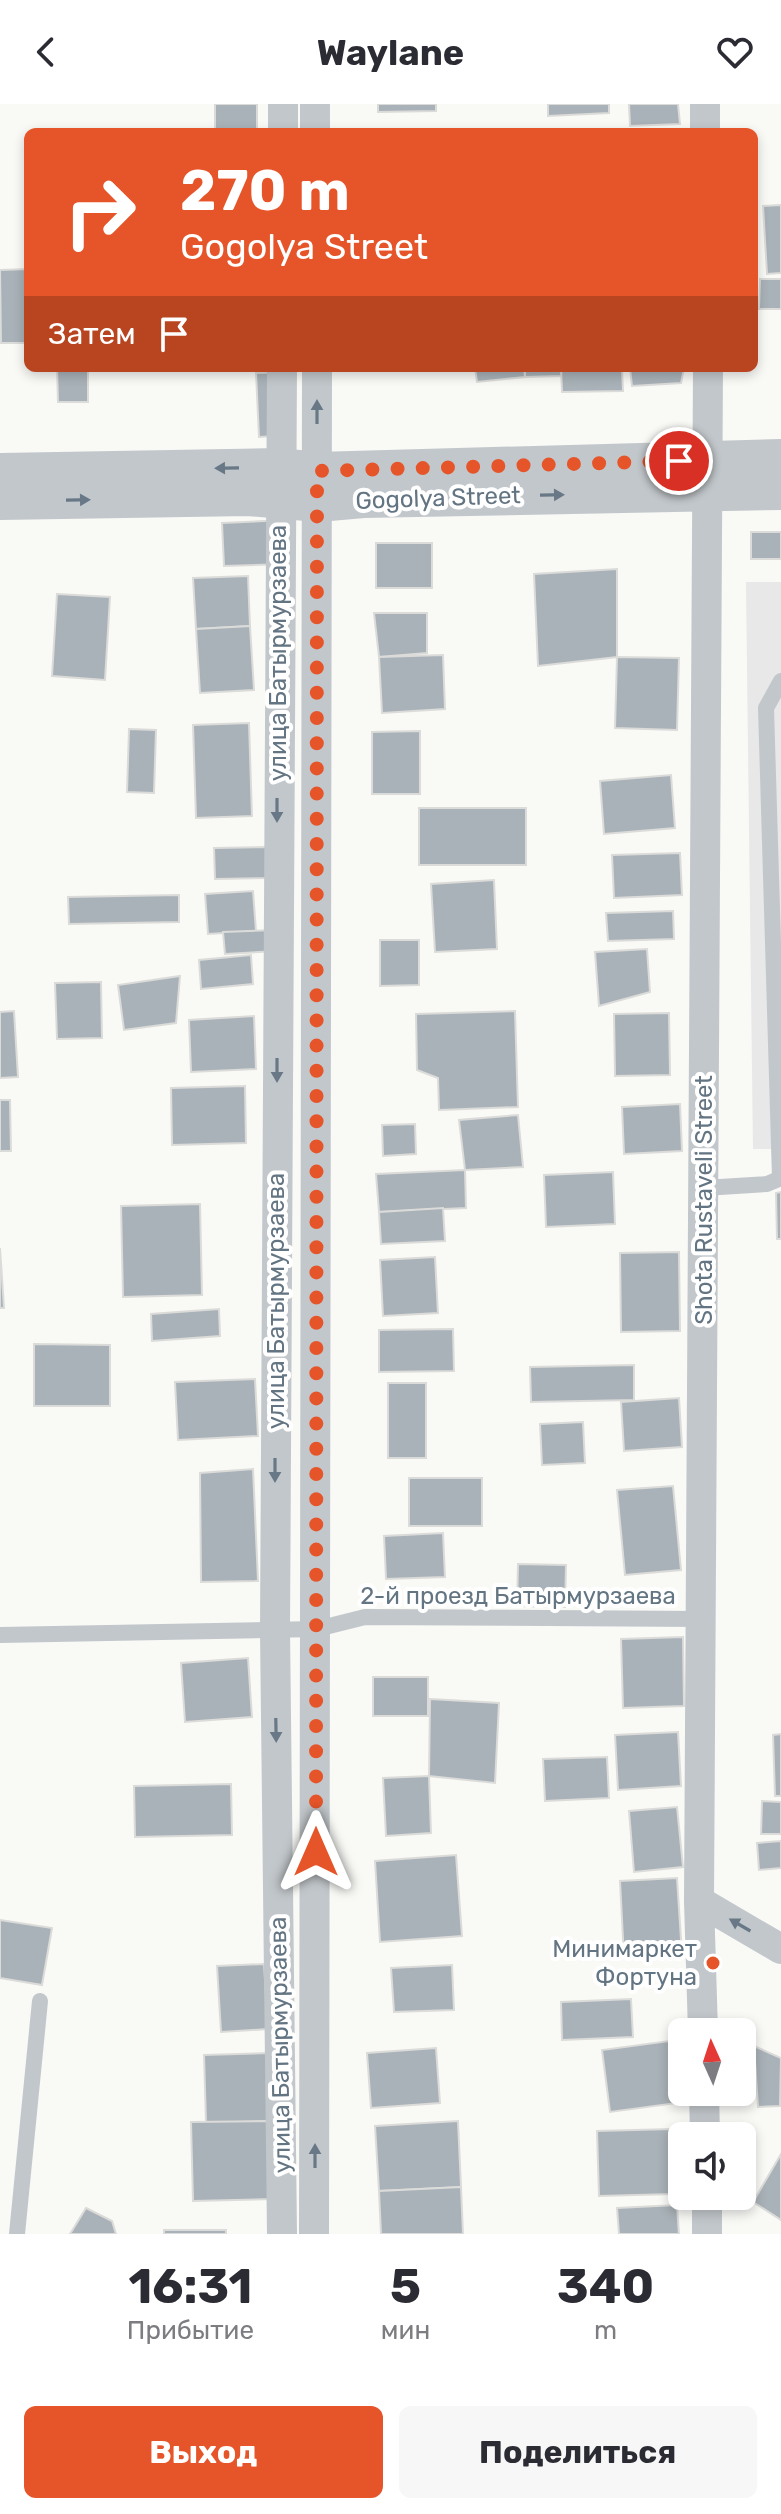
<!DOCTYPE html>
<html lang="ru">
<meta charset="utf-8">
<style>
body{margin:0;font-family:Rubik,sans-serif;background:#f7f7f7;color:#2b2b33;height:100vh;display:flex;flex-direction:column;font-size:30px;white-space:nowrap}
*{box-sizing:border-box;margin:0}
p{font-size:26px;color:#7c7c81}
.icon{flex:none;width:44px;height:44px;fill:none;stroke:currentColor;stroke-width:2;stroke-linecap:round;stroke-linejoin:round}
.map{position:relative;height:2130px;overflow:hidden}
.details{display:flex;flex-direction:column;background:#fff;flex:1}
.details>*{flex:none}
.top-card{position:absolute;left:24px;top:24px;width:734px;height:244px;border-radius:12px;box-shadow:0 4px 12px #0003;background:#e65529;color:#fff;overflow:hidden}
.needle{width:52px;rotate:357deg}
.buttons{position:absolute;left:668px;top:1914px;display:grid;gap:16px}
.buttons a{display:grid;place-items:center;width:88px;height:88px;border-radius:12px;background:#fff;box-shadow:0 4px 12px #0003;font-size:40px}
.pin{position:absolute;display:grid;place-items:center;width:68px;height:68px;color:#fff;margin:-34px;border:4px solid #fff;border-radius:50%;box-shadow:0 2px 8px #0007}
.me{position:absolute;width:88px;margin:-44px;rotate:0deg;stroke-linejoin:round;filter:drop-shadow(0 0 6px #0008)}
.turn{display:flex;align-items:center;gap:28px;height:168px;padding:0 24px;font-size:36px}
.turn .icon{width:104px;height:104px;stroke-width:2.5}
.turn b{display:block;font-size:56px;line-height:68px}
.then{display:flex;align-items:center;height:76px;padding:0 24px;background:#0003;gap:16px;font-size:30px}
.eta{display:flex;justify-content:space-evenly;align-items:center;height:136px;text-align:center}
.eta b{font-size:48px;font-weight:700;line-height:56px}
.action{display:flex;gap:16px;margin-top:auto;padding:16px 24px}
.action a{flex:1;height:92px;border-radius:12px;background:#e65529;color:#fff;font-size:32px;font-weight:700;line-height:92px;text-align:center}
.action a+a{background:#f7f7f7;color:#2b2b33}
header{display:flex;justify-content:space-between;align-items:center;height:104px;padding:0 24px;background:#fff;font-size:36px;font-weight:700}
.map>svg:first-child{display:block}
.built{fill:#e7e8e7}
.building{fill:#a9b2b8;stroke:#dbdbd9;stroke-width:2}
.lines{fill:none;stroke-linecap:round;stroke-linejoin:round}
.service{stroke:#c2c7cb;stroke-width:16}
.minor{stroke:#c2c7cb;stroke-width:30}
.tertiary{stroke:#c2c7cb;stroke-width:38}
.oneway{fill:#687886}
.route{stroke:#e65529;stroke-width:14;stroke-dasharray:0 25.2}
.poi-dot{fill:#e65529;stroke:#fff;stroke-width:3}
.labels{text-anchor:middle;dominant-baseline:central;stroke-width:8;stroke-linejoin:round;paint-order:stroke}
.street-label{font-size:24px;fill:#637482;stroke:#fff}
.poi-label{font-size:24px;fill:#637482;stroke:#fff;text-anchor:end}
</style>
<header><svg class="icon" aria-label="back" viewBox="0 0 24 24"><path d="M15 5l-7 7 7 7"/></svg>Waylane<svg class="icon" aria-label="heart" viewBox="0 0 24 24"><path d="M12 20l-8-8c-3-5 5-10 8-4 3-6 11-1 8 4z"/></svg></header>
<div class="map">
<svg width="781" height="2130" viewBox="0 0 781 2130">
<rect width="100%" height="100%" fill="#f9f9f6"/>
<polygon class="built" points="746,478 781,478 781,1045 753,1045"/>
<g class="building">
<rect x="215" y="0" width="42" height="28"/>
<polygon points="378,0 436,0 436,7 378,8"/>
<polygon points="548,0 609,0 609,9 548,12"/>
<polygon points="629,0 678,0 680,20 630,22"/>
<polygon points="781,101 781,169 767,170 763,102"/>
<polygon points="28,165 28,239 1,239 0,166"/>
<polygon points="760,175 781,175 781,205 759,205"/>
<polygon points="57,264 88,264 88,298 58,298"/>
<polygon points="403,264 472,264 472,267 403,266"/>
<polygon points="475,264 524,264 525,273 477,278"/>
<polygon points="525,264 561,264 562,272 525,273"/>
<polygon points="561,264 622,264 623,287 562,288"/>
<polygon points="630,264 684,264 681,279 632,282"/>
<polygon points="290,268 293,331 259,333 256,269"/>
<polygon points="285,416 287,460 224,462 222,419"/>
<rect x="751" y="428" width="30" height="27"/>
<rect x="376" y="439" width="56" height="45"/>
<polygon points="617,465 617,553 538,562 534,470"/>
<polygon points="248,472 250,522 196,525 193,474"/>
<polygon points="57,490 110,493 105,576 52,572"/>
<polygon points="374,509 427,509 427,549 379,553"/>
<polygon points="250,522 254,586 200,589 196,525"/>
<polygon points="443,551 445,605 382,609 379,553"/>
<polygon points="617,553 679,554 677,626 615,624"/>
<polygon points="249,619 252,712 196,714 193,621"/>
<polygon points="129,625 156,626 154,689 127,688"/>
<polygon points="420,627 420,690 372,690 372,628"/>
<polygon points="671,671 675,724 604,730 600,677"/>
<rect x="419" y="704" width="107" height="57"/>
<polygon points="267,743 268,774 215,775 214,744"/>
<polygon points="680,749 682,791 614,794 612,751"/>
<polygon points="494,776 497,845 435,848 431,780"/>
<polygon points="253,787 256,827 208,830 205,790"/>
<polygon points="179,791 179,818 69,820 68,793"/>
<polygon points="673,807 674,835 608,837 606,809"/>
<polygon points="276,826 277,847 225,850 223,828"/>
<polygon points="380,836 419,836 419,881 380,882"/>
<polygon points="647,845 650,888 599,902 595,848"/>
<polygon points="251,851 253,880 201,885 199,856"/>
<polygon points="180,872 176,919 124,926 118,881"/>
<polygon points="101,878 102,934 57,935 55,879"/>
<polygon points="14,907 18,973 0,974 0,908"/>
<polygon points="515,907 518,1003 439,1006 438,974 417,966 416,910"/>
<polygon points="669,909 670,971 615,972 614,910"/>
<polygon points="254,912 256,965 191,968 189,916"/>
<polygon points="245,982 246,1039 172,1041 171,984"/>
<polygon points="0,996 10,996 11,1047 0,1047"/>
<polygon points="680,1000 682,1047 624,1050 622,1003"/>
<polygon points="518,1011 523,1063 465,1066 459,1016"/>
<polygon points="415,1020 416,1050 383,1052 382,1021"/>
<polygon points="465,1066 466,1104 379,1108 376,1070"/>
<polygon points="613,1068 615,1120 546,1123 544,1071"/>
<polygon points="781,1088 781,1135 777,1135 776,1089"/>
<polygon points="200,1100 202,1191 123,1193 121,1102"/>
<polygon points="443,1104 445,1137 381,1140 379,1108"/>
<polygon points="0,1144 4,1204 0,1204"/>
<polygon points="679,1148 680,1227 621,1228 620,1149"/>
<polygon points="435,1153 438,1209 383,1212 380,1156"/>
<polygon points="219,1205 220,1232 152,1237 151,1210"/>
<polygon points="453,1225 454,1267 379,1268 379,1226"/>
<polygon points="34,1240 110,1241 110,1302 34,1302"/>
<polygon points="634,1261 634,1296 531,1298 530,1263"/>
<polygon points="255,1275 258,1332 178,1336 175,1278"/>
<rect x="388" y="1279" width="38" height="75"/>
<polygon points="679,1294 682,1343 624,1347 621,1298"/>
<polygon points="583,1318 585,1359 542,1361 540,1320"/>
<polygon points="253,1365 258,1477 201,1478 200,1369"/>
<rect x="409" y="1374" width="73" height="48"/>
<polygon points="673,1382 681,1466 625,1471 617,1386"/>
<polygon points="443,1429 445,1473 386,1475 384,1432"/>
<polygon points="518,1460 566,1461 565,1503 517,1502"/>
<polygon points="683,1533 684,1602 623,1604 621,1535"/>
<polygon points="248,1554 252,1613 185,1618 181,1559"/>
<rect x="373" y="1573" width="55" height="39"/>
<polygon points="430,1595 499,1599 495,1679 429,1672"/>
<polygon points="678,1628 681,1682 618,1686 615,1631"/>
<polygon points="781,1630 781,1692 775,1692 773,1631"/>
<polygon points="607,1653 609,1694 545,1697 543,1655"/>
<polygon points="429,1672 431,1729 386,1732 383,1674"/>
<polygon points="231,1680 232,1731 135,1733 134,1682"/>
<polygon points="762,1697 781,1698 781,1730 761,1730"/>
<polygon points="677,1703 683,1763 634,1768 629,1707"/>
<polygon points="781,1737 781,1764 759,1766 757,1739"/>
<polygon points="456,1751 462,1832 380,1838 375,1757"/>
<polygon points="677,1774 682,1851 624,1854 620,1777"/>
<polygon points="0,1816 52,1824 42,1881 0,1874"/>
<polygon points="264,1860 268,1925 221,1928 217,1862"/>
<polygon points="452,1861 454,1906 394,1908 391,1864"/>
<polygon points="631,1895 633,1933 562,1936 561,1898"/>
<polygon points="669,1937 677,1999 610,2008 602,1946"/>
<polygon points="754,1942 781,1954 780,2002 758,2003"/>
<polygon points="436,1944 440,1999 371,2004 367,1949"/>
<polygon points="269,1949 271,2017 206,2019 204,1951"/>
<polygon points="271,2017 272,2095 193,2097 191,2018"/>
<polygon points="458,2017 461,2083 379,2087 375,2022"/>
<polygon points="671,2025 673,2090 599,2092 597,2027"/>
<polygon points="781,2050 781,2116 753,2098"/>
<polygon points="461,2083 463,2130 381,2130 379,2087"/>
<polygon points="677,2101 679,2130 619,2130 617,2104"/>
<polygon points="86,2104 112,2117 116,2130 70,2130"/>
<rect x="164" y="2126" width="62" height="4"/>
</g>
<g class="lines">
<g class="service">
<polyline points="780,1074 766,604 781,577"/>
<polyline points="704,1084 767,1080 781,1074"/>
<polyline points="0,1531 317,1525 365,1513 701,1515"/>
<polyline points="17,2130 40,1897"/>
</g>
<g class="minor">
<polyline points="315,0 315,28"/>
<polyline points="705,0 705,28"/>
<polyline points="283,28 283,0"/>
<polyline points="282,264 275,1526 282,2130"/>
<polyline points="699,1797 781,1845"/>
<polyline points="703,1928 699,1797 708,264"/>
<polyline points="704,1988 705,2032"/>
<polyline points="707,2092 707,2130"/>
<polyline points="314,2130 317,264"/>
</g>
<g class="tertiary">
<polyline points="0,368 279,363 317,367 781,354"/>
<polyline points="0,397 248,393 318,399 363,395 781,387"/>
</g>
</g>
<defs><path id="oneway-solid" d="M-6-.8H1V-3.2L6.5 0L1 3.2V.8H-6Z" transform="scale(2)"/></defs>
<g class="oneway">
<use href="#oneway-solid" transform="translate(317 308) rotate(-90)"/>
<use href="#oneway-solid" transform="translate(227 364) rotate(179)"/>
<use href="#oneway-solid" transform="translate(552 391) rotate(-1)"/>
<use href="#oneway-solid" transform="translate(78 396) rotate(-1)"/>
<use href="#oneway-solid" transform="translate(277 706) rotate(90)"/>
<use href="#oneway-solid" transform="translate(277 966) rotate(90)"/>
<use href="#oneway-solid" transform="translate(275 1366) rotate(90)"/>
<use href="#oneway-solid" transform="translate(276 1626) rotate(89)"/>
<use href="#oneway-solid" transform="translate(740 1821) rotate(-150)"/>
<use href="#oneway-solid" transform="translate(315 2052) rotate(-90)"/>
</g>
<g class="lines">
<polyline class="route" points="316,1748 317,367 679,357"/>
</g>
<circle class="poi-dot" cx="713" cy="1859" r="8"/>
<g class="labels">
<g class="street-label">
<text transform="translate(438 394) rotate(-2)">Gogolya Street</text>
<text transform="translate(278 549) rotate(-90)">улица Батырмурзаева</text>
<text transform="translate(704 1096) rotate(-90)">Shota Rustaveli Street</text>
<text transform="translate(276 1197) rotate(-90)">улица Батырмурзаева</text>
<text x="518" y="1492">2-й проезд Батырмурзаева</text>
<text transform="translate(280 1941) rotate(-91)">улица Батырмурзаева</text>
</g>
<g class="poi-label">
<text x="697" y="1845">Минимаркет<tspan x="697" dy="28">Фортуна</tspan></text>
</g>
</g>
</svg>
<div class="buttons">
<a><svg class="needle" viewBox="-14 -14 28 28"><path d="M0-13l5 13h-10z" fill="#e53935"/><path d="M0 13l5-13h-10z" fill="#7c7c81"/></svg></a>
<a><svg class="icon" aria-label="sound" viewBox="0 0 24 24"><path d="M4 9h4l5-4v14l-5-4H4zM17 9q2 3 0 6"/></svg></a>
</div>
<div class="pin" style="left:679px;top:357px;background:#d93025"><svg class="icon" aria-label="arrive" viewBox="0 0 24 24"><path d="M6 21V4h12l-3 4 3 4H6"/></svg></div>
<svg class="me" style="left:316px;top:1748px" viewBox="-20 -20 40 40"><path d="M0-17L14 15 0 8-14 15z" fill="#e65529" stroke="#fff" stroke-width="4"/></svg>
<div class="top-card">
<div class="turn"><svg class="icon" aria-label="right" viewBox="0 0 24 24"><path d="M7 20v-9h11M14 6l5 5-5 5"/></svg><div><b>270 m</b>Gogolya Street</div></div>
<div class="then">Затем<svg class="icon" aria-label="arrive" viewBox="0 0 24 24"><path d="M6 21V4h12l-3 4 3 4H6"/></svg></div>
</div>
</div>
<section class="details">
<div class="eta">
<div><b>16:31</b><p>Прибытие</p></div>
<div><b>5</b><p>мин</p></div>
<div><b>340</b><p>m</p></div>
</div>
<div class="action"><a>Выход</a><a>Поделиться</a></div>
</section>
